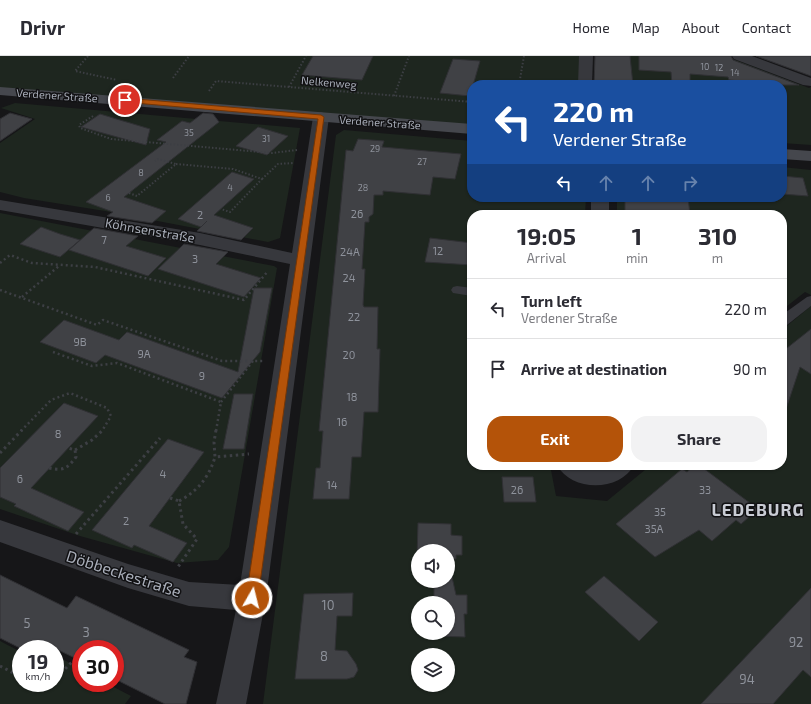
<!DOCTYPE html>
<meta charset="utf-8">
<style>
body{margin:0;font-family:"Exo 2",sans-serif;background:#f2f2f3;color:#2b2b33;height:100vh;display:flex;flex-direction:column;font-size:15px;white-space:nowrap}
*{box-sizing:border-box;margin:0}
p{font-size:13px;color:#7c7c81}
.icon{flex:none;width:22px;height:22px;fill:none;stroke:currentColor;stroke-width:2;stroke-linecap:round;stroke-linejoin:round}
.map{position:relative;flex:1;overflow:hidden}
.sheet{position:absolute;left:467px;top:154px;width:320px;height:260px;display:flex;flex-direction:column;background:#fff;border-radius:16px;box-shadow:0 1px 3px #0004}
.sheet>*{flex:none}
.banner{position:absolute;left:467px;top:24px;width:320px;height:122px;border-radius:16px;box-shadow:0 1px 3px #0004;background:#1a4fa0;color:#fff;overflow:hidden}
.controls{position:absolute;left:411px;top:488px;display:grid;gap:8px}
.controls a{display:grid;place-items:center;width:44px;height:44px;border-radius:50%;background:#fff;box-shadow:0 1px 3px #0004;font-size:20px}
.speed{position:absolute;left:12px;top:584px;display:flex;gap:8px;font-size:20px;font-weight:700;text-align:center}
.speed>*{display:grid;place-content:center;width:52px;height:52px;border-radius:50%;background:#fff;box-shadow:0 1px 3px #0004;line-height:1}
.speed small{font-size:10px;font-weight:400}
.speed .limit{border:6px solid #d22;background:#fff;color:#111}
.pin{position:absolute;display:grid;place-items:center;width:34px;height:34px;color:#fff;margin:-17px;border:2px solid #fff;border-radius:50%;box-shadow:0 1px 4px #0007}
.me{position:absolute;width:44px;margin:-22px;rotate:8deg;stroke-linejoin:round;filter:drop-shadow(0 0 3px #0008)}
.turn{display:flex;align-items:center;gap:14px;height:84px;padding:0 20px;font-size:18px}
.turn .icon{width:52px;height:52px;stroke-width:2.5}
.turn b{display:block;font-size:28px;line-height:34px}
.lanes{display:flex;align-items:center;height:38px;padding:0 20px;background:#0003;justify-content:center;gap:20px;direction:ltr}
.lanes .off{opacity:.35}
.eta{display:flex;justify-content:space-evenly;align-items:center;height:68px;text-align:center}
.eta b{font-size:24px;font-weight:700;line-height:28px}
.cta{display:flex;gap:8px;margin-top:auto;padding:8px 20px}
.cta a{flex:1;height:46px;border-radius:16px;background:#b45309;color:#fff;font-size:16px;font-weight:700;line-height:46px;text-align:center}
.cta a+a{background:#f2f2f3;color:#2b2b33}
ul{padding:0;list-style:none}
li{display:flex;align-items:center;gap:12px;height:60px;padding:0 20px;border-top:1px solid #e1e1e2}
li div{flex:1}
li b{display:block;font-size:15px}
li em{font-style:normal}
header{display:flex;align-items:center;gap:24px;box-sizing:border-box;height:56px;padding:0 20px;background:#fff;border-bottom:1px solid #e1e1e2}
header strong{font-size:19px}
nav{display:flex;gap:22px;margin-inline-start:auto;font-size:14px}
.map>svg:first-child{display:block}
.green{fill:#1e261f;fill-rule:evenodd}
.building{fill:#404145;stroke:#303034}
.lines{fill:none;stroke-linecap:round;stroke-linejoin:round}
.path-far2{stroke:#3d3f44;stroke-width:2;stroke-dasharray:1.5 2;stroke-linecap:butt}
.path-far1{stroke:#3d3f44;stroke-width:2.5;stroke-dasharray:2 3;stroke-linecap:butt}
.path{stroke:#3d3f44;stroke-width:3;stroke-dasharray:2.5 3.5;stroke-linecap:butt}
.lane{fill:#37383d;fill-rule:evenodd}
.street{fill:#37383d;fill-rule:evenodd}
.secondary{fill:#45474d;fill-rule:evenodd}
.route{fill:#b45309;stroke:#753606}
.labels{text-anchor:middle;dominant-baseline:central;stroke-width:3;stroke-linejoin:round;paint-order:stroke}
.far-number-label{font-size:9px;fill:#8e929b}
.far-street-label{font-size:11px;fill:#a8adb8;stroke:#111113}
.number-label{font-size:11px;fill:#8e929b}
.street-label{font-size:13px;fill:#a8adb8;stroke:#111113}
.near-number-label{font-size:13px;fill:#8e929b}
.near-street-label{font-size:16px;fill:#a8adb8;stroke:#111113}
.district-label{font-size:17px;font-weight:bold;letter-spacing:1px;fill:#c9ccd4;stroke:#111113}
</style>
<header>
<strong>Drivr</strong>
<nav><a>Home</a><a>Map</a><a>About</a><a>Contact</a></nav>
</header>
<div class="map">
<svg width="811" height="648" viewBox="0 0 811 648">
<rect width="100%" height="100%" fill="#161618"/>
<g class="green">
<polygon points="0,0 586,0 585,29 472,29 472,73 0,35"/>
<polygon points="595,0 725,0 809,32 811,31 811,89 782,87 782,29 594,29"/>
<polygon points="15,47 300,72 280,182 268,186 105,155 24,142 0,136 0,87 35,63 1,52"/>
<path d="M344 74 472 85V141H586L585 159H472V409H550L556 440 607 445 651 409H782V274L811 250V648H263L336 79ZM418 495H448V525H418ZM418 547H448V577H418ZM418 599H448V629H418Z"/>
<polygon points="782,111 811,114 811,239 805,236 782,254 782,159 617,159 617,141 782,141"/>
<polygon points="0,157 274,210 277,212 229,491 218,504 177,507 80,480 0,453"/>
<polygon points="0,585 21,596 21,627 55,627 55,599 81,613 81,627 106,627 131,640 125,648 0,648"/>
</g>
<g class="building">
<polygon points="313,0 373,0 362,24 302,19"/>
<polygon points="595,0 630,0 633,29 594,29"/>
<polygon points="639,0 731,0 733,4 799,29 761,29 753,28 752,26 729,24 728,21 690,18 690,29 672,29 671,16 639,14"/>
<polygon points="756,0 811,0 811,20"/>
<polygon points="453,3 480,5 470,40 440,37"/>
<polygon points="10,57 32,63 0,85 0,63"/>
<polygon points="203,57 213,58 219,66 124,141 166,155 152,167 107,160 113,156 86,146 166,86 157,84 182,65 190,67"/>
<polygon points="100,58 150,73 146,89 81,71"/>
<polygon points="258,71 288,80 267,99 236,90"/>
<polygon points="358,83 384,85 382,91 461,98 455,123 433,121 430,139 383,135 383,139 374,139 373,158 369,161 369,166 365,166 362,213 365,213 363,249 364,251 378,251 377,293 380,293 378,356 364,356 361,401 352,401 349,443 313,443 316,412 320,412 323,375 319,375 346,94 353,95"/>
<polygon points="232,116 254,123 214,159 253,172 241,184 197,175 207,165 201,171 178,163"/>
<polygon points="782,120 803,122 808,140 782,138"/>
<polygon points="625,141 688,141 690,159 625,159"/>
<polygon points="41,171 60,178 80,184 60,201 20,188"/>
<polygon points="94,172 138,180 126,190 166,202 148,220 69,194"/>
<polygon points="430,182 472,187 472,209 425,206"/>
<polygon points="184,188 228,196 216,208 261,222 244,241 158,213"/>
<polygon points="254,232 272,232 260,296 222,342 105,299 96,307 40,286 64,264 119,284 127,276 238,316"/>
<polygon points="811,273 811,318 800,311 785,356 782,355 782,296"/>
<polygon points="234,338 253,338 244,393 223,393"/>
<polygon points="64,347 98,360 31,432 84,456 68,475 14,450 16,448 0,441 0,412"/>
<polygon points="168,383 204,396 149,470 187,487 173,506 134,489 132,492 92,474"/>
<polygon points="695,409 699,409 758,453 741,468 736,464 712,485 699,474 655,501 616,468 682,413 687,416"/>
<polygon points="502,421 533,421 536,446 504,446"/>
<polygon points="418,467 451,468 451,479 462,480 462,499 456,499 456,503 448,503 456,539 467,539 467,558 464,558 465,581 436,580 436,577 448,577 448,547 434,547 434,525 448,525 448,495 418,495 417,502"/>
<polygon points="0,519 67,552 76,540 189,594 184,601 197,606 186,648 165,648 115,623 115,593 81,593 81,605 40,585 34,593 22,593 0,582"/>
<polygon points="604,520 658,566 639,585 585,536"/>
<polygon points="811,532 811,621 803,614 773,648 701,648"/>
<polygon points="353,537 352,560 337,560 335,594 347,595 356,608 358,614 354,621 347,623 295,623 304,538"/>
</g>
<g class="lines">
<g class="path-far2">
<polyline points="88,0 75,15 117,24"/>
<polyline points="173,22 189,0"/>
<polyline points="519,29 524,0"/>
<polyline points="289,31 306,0"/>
<polyline points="209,35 216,25 472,46"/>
<polyline points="394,40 409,0"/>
<polyline points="93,60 79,69 80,72 111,83 272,97 297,94"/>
<polyline points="176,108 233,113 262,123 230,156 221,153"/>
<polyline points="262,123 278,108 294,107"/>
<polyline points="129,137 137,140 176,108 158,103 155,105"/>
</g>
<g class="path-far1">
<polyline points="0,207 10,199 32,207 95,211 244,244 268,215"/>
<polyline points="0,234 97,269 103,264 222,305 264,305"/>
<polyline points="22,241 59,210"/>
<polyline points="53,296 92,310 117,307 221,346 216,375"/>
<polyline points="221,346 253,305"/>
<polyline points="21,375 51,344 70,337 107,352 111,360 102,375"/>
</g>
<g class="path">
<polyline points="216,374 214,386 215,401 249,398"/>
<polyline points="75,394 92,384 103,374"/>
<polyline points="0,397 22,374"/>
<path d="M49 412C63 415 67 413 76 401L75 394 68 392"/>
<polyline points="170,442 179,445 183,468 197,483 178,511"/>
<path d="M179 445C198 435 209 421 215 401"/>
<polyline points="76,478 160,382"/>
<polyline points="0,610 21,621"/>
<polyline points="55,619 64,614 75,603"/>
</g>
<g class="lane">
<polygon points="457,230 472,232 472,240 453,237 451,234 453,231"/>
<polygon points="811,240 811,250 787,269 782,270 782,259 807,241"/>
</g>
<g class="street">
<polygon points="579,0 593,0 592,29 578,29"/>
<polygon points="732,0 752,0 811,22 811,30 803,29 734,3"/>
<polygon points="321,56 326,58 329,61 266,542 246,648 216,648 236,554 189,550 128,532 0,486 0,464 128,508 189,526 240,529 290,208 200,189 0,154 0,144 200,177 292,197 313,61 316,58"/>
<rect x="591" y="141" width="18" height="18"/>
<path d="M557 409H634C620 436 571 436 557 409Z"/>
</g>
<g class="secondary">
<polygon points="0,31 472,68 472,78 0,39"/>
<polygon points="782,93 811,95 811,105 782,103"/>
</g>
</g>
<polygon class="route" points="125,42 321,59 324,61 258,542 256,546 252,547 248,546 246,542 318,63 123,46 122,44"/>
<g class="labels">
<g class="far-number-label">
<text x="705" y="10">10</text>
<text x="719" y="11">12</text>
<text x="735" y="16">14</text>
<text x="189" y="76">35</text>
<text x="266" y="82">31</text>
<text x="375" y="92">29</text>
<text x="422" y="105">27</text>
<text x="141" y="116">8</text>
<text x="230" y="131">4</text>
<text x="363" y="131">28</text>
<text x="108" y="141">6</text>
</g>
<g class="far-street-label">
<text transform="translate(329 26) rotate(5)">Nelkenweg</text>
<text transform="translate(57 39) rotate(4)">Verdener Straße</text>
<text transform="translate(380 66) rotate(4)">Verdener Straße</text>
</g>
<g class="number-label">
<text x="357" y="157">26</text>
<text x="200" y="158">2</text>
<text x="104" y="183">7</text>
<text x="438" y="194">12</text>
<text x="350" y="195">24A</text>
<text x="195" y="202">3</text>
<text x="349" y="221">24</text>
<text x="354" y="260">22</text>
<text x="80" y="285">9B</text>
<text x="144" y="297">9A</text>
<text x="349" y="298">20</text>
<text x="202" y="319">9</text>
<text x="352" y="340">18</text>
<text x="342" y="365">16</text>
<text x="58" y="377">8</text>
<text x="163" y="417">4</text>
<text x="20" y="422">6</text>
<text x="332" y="428">14</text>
<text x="517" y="433">26</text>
<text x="705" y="433">33</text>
<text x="660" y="455">35</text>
<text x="126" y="464">2</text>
<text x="654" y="472">35A</text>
</g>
<g class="street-label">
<text transform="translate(150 174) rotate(10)">Köhnsenstraße</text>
</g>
<g class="near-number-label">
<text x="328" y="549">10</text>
<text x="27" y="567">5</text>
<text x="86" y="576">3</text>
<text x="796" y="586">92</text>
<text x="324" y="600">8</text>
<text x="747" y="623">94</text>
</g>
<g class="near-street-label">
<text transform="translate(124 517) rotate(18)">Döbbeckestraße</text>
</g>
<g class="district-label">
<text x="758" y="453">LEDEBURG</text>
</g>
</g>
</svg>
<div class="controls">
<a><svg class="icon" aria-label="sound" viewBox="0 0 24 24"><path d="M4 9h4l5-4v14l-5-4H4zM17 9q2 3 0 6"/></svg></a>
<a><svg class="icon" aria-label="search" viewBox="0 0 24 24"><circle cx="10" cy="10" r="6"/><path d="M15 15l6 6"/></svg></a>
<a><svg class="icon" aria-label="layers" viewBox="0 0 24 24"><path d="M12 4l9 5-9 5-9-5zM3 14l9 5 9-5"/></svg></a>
</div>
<div class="speed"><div>19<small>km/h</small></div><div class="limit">30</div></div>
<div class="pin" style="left:125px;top:44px;background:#d93025"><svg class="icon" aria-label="arrive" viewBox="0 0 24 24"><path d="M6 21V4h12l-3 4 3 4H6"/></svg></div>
<svg class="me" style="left:252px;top:542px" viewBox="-20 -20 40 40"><circle r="17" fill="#b45309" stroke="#fff" stroke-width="3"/><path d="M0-11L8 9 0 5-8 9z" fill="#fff"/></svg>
<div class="banner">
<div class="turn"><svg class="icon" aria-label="left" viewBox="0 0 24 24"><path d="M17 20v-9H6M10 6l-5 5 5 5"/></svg><div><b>220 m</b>Verdener Straße</div></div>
<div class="lanes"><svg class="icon" aria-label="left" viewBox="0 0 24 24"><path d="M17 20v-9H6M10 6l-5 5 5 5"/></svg><svg class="icon off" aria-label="ahead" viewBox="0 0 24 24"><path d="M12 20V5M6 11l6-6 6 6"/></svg><svg class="icon off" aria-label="ahead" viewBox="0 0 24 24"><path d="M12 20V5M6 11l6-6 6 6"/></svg><svg class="icon off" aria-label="right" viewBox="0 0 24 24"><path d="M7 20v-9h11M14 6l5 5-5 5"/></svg></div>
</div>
<section class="sheet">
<div class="eta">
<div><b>19:05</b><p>Arrival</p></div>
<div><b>1</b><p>min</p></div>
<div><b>310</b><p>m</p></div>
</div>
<ul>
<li><svg class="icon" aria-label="left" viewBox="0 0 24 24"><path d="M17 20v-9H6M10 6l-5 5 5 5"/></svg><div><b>Turn left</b><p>Verdener Straße</p></div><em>220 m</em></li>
<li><svg class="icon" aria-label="arrive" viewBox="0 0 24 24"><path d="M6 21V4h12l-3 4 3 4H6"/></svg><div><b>Arrive at destination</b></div><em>90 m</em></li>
</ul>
<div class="cta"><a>Exit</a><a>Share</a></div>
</section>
</div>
